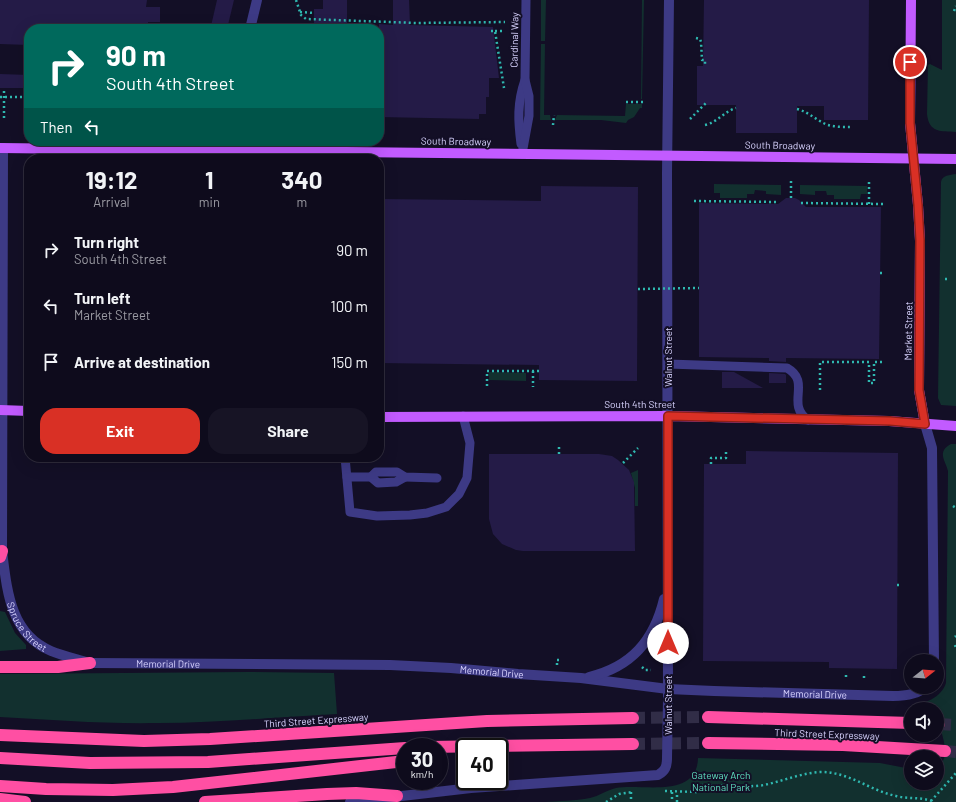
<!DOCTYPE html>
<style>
body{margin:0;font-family:Barlow,sans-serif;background:#171425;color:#f1f3f6;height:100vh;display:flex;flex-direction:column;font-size:15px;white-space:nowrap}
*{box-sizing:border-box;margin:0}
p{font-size:13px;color:#9b9ba3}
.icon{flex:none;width:22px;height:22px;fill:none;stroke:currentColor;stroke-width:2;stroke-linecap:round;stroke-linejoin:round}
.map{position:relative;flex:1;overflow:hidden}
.panel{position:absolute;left:24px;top:154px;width:360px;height:308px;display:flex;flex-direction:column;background:#0e0b1c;border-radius:16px;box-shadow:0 4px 16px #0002,0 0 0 1px #2e2b3b}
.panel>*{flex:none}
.banner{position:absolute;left:24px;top:24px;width:360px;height:122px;border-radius:16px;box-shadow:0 4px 16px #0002,0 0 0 1px #2e2b3b;background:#00695c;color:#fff;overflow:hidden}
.needle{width:26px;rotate:73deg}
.controls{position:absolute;left:904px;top:654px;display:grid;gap:8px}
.controls a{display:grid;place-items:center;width:40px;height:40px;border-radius:50%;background:#0e0b1c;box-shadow:0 4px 16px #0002,0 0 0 1px #2e2b3b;font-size:20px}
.speed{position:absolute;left:396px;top:738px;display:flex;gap:8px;font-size:20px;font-weight:700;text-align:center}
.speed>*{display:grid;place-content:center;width:52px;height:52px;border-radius:50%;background:#0e0b1c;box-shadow:0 4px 16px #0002,0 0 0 1px #2e2b3b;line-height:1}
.speed small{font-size:10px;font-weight:400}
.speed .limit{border:2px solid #111;border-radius:6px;background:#fff;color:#111}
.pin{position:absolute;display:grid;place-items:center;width:34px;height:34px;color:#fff;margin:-17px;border:2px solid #fff;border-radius:50%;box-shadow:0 1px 4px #0007}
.me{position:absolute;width:44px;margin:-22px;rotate:0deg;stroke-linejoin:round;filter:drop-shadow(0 0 3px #0008)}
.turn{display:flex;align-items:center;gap:14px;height:84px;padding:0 16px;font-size:18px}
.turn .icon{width:52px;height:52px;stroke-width:2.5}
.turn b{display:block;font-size:28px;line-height:34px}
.then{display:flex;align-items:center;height:38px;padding:0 16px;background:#0003;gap:8px;font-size:15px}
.eta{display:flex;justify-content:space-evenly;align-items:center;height:68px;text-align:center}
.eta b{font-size:24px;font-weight:700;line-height:28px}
.primary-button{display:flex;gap:8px;margin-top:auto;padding:8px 16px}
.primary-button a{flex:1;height:46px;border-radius:16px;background:#d93025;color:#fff;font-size:16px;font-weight:700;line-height:46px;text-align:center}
.primary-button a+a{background:#171425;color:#f1f3f6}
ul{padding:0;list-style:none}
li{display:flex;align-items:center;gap:12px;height:56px;padding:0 16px}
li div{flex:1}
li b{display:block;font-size:15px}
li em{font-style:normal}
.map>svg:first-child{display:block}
.green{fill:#12302f}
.building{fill:#241b47}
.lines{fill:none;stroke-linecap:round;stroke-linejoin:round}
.motorway-tunnel{stroke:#312d47;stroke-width:12;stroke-dasharray:12 6;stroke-linecap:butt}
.path{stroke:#2fb8b0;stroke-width:2.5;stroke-dasharray:2 3;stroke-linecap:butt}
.service{stroke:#3d3a85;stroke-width:9}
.minor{stroke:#3d3a85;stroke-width:10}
.tertiary{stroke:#3d3a85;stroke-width:10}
.primary{stroke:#c25bff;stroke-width:10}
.motorway{stroke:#ff4fa3;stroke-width:12}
.path-bridge{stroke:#2fb8b0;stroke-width:2.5;stroke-dasharray:2 3;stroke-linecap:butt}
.tertiary-bridge{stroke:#3d3a85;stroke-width:10}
.route-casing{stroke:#8d1f18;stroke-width:10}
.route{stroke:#d93025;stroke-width:7}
.labels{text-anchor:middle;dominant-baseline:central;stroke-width:4;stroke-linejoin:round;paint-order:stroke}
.street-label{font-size:10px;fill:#d9d4ff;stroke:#130f26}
.park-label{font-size:10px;fill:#5fe0c0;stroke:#130f26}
</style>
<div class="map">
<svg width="956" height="802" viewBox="0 0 956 802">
<rect width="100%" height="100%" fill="#130f26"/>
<g class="green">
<polygon points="541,0 546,0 545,41 541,41"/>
<polygon points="642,0 644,0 642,99 641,99"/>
<path d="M942 0H956V132C941 131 929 133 927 114L928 65 930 64 942 70Z"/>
<polygon points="541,44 545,44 544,115 550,115 551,120 540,120"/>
<polygon points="626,104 642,104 642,108 640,108 634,117 628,120 626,123 601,120 555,120 557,115 625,116"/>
<path d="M956 174V406L941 405 938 398 941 182C942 175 950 175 956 174Z"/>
<polygon points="714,184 781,185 781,195 766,194 766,191 755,190 754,194 747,194 747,198 720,198 720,193 714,193"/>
<polygon points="800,185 867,186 867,194 861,194 860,199 834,199 834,195 827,195 826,191 815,191 815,195 800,194"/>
<polygon points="489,372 526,373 526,381 489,380"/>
<path d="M951 444H956V802H544C559 801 575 801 590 798 599 796 607 790 616 788 641 783 697 800 698 758L880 763 911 769V783H937V768C955 755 937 729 937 709L910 707C925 703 941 698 946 683L948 471C946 461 936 452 951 444Z"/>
<polygon points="638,470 638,506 635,506 635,488 631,473"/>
<polygon points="0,611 5,612 15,633 26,645 26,649 0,651"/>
<path d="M246 672 334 673 337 714C277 717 217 723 158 723 105 724 52 720 0 717V674Z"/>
</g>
<g class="building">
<polygon points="0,0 147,0 146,7 160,7 160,22 148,22 148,29 29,29 29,45 0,44"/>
<polygon points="217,0 234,0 227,29 211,26"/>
<polygon points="323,0 347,0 347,29 314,29 314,9 323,9"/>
<polygon points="393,0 409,0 410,25 493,27 499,78 489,78 489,97 486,97 486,114 479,114 479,119 379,117 379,24 393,25"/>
<polygon points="704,0 869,0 868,120 824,120 824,106 797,106 797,133 736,133 736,105 697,105 697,66 703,66"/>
<polygon points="0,74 29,75 29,88 0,88"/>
<polygon points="541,186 638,187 637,381 539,380 539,365 379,363 379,199 541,201"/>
<polygon points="786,198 795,198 799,200 806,207 881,207 879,359 786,358 786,362 769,361 769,358 699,357 699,203 778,204"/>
<polygon points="722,372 734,372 763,388 722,388"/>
<polygon points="769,373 785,374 786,375 786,383 769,383"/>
<polygon points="746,451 898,453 897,669 829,668 829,662 703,661 704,464 746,464"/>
<polygon points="489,454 599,454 612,456 618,460 629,470 634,482 635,551 523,551 516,550 502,544 493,534 489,519"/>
</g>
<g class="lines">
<g class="motorway-tunnel">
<polyline points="633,718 708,717"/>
<polyline points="939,724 956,725"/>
<polyline points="633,744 708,743"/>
<polyline points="945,751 956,752"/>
</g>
<g class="path">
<polyline points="296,0 301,15 306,19 417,23 505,22"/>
<polyline points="954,11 956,6"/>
<polyline points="300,12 314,13"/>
<polyline points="491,31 495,31 504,88"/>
<polyline points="495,31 505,31"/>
<polyline points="696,38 700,39 701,42 702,60 705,60 705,66"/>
<polyline points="0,97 29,97"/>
<polyline points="626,102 645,102"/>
<path d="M797 109C809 112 817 121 828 125 835 127 843 127 850 127"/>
<polyline points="4,118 4,88"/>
<polyline points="690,119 706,103"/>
<polyline points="553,125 554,115"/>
<path d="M705 125C718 122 725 111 736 108"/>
<polyline points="869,182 869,207"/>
<polyline points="791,198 791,181"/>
<polyline points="694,201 779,202"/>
<polyline points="801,203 883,204"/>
<polyline points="880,273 883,273"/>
<polyline points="945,279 949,279"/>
<polyline points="533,371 533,387"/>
<polyline points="487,386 487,371 539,371"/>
<polyline points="820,390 820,362 869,362 869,383 874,383 874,362 882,362"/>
<polyline points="559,454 559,444"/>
<polyline points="623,463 638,448"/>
<polyline points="711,464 711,458 726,458 726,449"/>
<polyline points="953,506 956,508"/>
<polyline points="897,585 901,585"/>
<polyline points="955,637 956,636"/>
<polyline points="955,645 956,648"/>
<polyline points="557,665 557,660 560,660"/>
<polyline points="642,667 645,670 651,670"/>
<polyline points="846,677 846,673"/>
<polyline points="864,678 864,674"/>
<path d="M665 791 697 792C701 791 702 789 703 785 723 785 744 788 764 785 783 781 801 773 821 772 849 772 869 790 896 796 908 799 920 797 932 801"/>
<polyline points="631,792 631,802"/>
<polyline points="672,792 672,802"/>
<polyline points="931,801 956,773"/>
<polyline points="606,802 619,794 633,792"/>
<polyline points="677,802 677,792"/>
</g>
<g class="service">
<path d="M521 144C518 121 517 103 525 80"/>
<polyline points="522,154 529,116 529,96 525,80 526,0"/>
<path d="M668 364 787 368C812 382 785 404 808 420"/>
<polyline points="345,457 350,512 377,516 410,515 427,513 446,507 459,494 467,478 470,443 463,416"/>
<polyline points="347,477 371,477 378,483 396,482 405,477"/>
<polyline points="371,477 376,472 397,472 405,477 437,478"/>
</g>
<g class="minor">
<polyline points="250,29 257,0"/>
<path id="s1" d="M3 148 2 551C7 590 10 634 51 651 63 656 77 659 90 663"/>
<polyline points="226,159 226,141"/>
<polyline points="925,424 932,448 934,661"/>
<path id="s2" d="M668 689 714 691 893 696C904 696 917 695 925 687"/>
</g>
<g class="tertiary">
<path id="s3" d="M90 663 390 665 451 668 518 674 581 678 668 689"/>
<path d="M589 677C631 667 654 641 664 599"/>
<polyline points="668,699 667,173 669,0"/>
<path d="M350 802 471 788 658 775C665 771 667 767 667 758"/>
</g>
<g class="primary">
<polyline points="911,0 910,123 918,205 920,241 919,390 925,424"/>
<polyline points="0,148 956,159"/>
<polyline points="0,410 29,411"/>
<polyline points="379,417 668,416 889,421 956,426"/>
</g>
<g class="motorway">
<polyline points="0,557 2,551"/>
<polyline points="0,667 58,667 90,663"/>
<polyline points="708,717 911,723"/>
<polyline points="937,724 939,724"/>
<polyline points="0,735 144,741 210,739 487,721 633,718"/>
<polyline points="708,743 843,745 945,751"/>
<polyline points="428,747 633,744"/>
<polyline points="0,758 90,763 208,762 405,748"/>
<polyline points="0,786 46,789 113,790 173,787 405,761"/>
<polyline points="0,799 25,802"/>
<polyline points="205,802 327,794 356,793 397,796"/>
</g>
<polyline class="path-bridge" points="638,289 699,288"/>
<polyline class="tertiary-bridge" points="667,758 668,699"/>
</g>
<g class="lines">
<g class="route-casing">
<polyline id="route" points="668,643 668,416 890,421 925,424 919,390 920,240 918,205 910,123 910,62"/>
</g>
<use href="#route" class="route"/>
</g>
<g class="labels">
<g class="street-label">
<text transform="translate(514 40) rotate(-89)">Cardinal Way</text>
<text transform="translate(456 141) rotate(1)">South Broadway</text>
<text transform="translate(780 145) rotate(1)">South Broadway</text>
<text transform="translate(908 331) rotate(-89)">Market Street</text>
<text transform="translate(668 357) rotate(-90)">Walnut Street</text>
<text x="640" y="404">South 4th Street</text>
<text stroke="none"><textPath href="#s1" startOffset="485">Spruce Street</textPath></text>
<text stroke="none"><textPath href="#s3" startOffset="78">Memorial Drive</textPath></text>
<text stroke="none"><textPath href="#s3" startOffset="402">Memorial Drive</textPath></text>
<text stroke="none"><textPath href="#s2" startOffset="147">Memorial Drive</textPath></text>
<text transform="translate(668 705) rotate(-90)">Walnut Street</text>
<text transform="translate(316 720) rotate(-4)">Third Street Expressway</text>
<text transform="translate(827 734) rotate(2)">Third Street Expressway</text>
</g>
<g class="park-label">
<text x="721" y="775">Gateway Arch<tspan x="721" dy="12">National Park</tspan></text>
</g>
</g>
</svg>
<div class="controls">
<a><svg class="needle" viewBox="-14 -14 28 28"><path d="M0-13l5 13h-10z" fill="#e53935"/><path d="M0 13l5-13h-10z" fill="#9b9ba3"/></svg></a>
<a><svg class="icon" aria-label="sound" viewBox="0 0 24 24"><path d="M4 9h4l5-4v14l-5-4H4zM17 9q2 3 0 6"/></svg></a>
<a><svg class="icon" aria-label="layers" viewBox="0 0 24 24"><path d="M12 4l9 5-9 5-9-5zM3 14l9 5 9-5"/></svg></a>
</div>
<div class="speed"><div>30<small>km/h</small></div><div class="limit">40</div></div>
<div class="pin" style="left:910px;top:62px;background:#d93025"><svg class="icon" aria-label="arrive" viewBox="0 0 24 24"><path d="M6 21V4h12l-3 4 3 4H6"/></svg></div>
<svg class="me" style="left:668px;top:643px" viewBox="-20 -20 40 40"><circle r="19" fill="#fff"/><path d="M0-13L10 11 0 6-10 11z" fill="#d93025"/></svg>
<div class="banner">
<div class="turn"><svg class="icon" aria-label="right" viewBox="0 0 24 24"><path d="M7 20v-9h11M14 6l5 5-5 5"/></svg><div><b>90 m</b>South 4th Street</div></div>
<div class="then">Then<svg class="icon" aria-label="left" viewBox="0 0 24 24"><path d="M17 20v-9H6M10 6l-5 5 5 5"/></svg></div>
</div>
<section class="panel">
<div class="eta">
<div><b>19:12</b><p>Arrival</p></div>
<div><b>1</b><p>min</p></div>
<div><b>340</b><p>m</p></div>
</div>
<ul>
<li><svg class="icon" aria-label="right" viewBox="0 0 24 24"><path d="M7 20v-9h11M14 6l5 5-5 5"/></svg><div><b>Turn right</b><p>South 4th Street</p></div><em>90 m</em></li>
<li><svg class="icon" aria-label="left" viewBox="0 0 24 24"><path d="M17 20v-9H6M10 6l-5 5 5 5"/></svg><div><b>Turn left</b><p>Market Street</p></div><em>100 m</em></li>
<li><svg class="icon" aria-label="arrive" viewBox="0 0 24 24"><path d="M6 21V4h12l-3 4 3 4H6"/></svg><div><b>Arrive at destination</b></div><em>150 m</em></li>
</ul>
<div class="primary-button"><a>Exit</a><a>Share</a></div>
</section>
</div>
